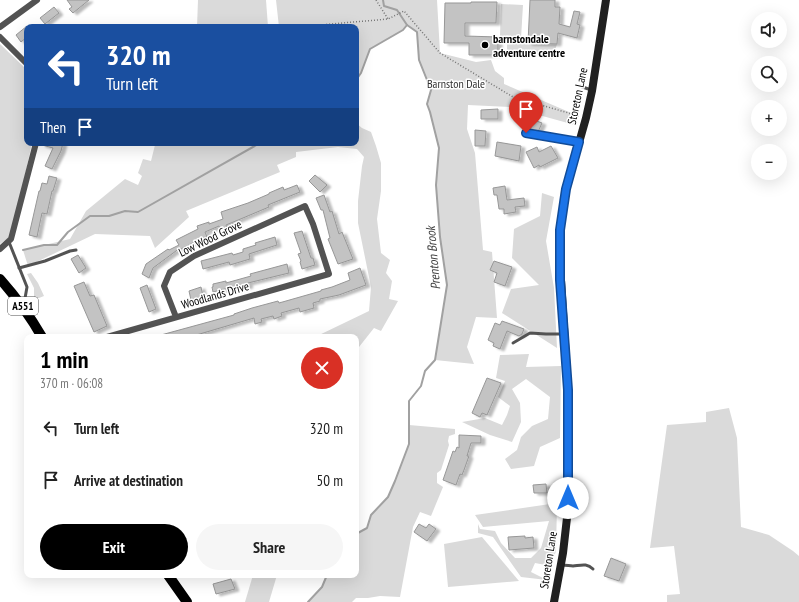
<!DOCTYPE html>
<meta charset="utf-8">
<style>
body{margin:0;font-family:"PT Sans Narrow",sans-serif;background:#f6f6f6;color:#222;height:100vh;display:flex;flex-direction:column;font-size:15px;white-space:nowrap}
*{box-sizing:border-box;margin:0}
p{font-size:13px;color:#767676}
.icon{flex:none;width:22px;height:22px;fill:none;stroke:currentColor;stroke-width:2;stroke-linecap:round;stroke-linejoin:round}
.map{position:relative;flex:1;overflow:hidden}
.sheet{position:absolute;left:24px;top:334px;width:335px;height:244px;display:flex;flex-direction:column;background:#fff;border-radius:8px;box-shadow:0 4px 16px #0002}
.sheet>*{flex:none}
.banner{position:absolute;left:24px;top:24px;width:335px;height:122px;border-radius:8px;box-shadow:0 4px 16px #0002;background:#1a4fa0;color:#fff;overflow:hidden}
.tools{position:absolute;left:751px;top:12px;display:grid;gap:8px}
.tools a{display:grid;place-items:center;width:36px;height:36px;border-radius:50%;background:#fff;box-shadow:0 4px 16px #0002;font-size:20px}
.pin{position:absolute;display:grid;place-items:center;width:34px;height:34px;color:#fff;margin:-41px -17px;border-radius:50% 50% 50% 0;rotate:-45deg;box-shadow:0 0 4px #0007}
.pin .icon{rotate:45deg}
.me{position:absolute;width:44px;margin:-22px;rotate:0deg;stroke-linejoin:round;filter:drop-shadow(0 0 3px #0008)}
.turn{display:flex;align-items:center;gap:14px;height:84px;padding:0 16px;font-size:18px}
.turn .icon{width:52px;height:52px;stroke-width:2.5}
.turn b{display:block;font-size:28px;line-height:34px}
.then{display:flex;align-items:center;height:38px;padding:0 16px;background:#0003;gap:8px;font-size:15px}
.round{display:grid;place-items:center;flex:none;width:42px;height:42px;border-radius:21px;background:#f6f6f6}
.head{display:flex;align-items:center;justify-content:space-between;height:68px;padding:0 16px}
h1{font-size:24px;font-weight:700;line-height:30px;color:#000}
.primary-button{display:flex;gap:8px;margin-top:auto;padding:8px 16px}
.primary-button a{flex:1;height:46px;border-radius:24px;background:#000;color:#fff;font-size:16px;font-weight:700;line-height:46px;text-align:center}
.primary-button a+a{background:#f6f6f6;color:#222}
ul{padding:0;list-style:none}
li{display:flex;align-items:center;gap:12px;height:52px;padding:0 16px}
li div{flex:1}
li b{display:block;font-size:15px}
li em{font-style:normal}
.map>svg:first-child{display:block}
.green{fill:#dadada}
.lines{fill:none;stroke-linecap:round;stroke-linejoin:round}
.stream{stroke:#a1a1a1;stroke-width:2}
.building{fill:#c3c3c3;stroke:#979797;filter:url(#shadow)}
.path{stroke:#757575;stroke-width:1.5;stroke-dasharray:1 2;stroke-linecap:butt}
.lane{stroke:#535353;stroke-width:3}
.street{stroke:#535353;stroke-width:6}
.secondary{stroke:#202020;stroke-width:8}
.primary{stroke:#000;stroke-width:10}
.route-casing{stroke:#114b97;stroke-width:10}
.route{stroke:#1a73e8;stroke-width:7}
.poi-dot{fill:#000;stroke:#fff;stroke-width:1.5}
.labels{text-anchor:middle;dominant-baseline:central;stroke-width:3;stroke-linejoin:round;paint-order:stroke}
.shield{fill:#fff;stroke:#4c4c4c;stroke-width:1}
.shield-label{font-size:11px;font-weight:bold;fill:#000}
.poi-label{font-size:12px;font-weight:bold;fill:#000;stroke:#fff;text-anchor:start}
.park-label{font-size:12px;fill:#313131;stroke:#fff}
.street-label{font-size:12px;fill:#000;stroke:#fff}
.water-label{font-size:13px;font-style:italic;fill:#424242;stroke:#fff}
</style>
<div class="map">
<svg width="799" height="602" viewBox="0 0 799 602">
<defs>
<filter id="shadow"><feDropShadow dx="4" dy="2" stdDeviation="1" flood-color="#0004"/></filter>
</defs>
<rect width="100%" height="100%" fill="#fff"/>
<g class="green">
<polygon points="198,0 266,0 268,27 197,27"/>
<polygon points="276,0 437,0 440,53 476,62 491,60 495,71 504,78 504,84 576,115 575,125 510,107 468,105 467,129 475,153 483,250 492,252 497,318 476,317 467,347 474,364 435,360 447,285 440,237 436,185 439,148 430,112 427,104 431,90 419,60 417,32 407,25 403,30 370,49 361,73 356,80 356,27 279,27"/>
<polygon points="501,4 523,5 521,38 500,37"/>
<polygon points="507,42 557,44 552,60 544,55 507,52"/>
<polygon points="0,44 27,70 27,143 32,143 12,235 0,244"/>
<polygon points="356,123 362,128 371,132 376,146 381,163 381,191 377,219 381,253 390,260 386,273 392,281 389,299 398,301 381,331 374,328 359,347 356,356 356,337 315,337 369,311 371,287 358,223 358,201 362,166 364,157 357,149 338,147 296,152 296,157 277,165 280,172 186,211 189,217 155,248 150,236 95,234 28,266 23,250 70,239 86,211 125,179 138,185 142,176 138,173 143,159 151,161 155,145 148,143 356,143"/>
<polygon points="542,193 554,197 546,241 554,288 557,348 502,313 511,289 539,285 512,258 514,229 540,216"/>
<polygon points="31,273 38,283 44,296 34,300 34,288 27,274"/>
<polygon points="529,354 526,367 561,366 560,438 540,447 534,466 511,469 505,459 517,450 521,437 532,426 548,419 550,397 526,379 512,389 520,403 521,422 512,442 490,435 462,422 485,418 502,425 507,415 510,406 498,397 505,381 496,378 500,355"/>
<polygon points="729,408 737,438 741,527 769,535 793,551 799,556 799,602 667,602 667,595 680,594 674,546 650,548 667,425 706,422 706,412"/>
<polygon points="409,425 455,429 455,434 449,436 448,441 449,445 441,470 437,473 437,483 443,487 431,516 420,512 413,527 400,597 380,596 368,598 356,598 352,602 308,602 322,587 327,575 356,575 356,534 367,528 371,515 388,497 395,481 409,444"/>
<polygon points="557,503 556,551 551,566 535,563 531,572 547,580 521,577 493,537 478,533 478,524 480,529 495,531 501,543 515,558 531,558 541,548 549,521 483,527 475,515"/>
<polygon points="482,537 519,581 448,587 444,544"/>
<polygon points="253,575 277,575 269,602 245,602"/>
</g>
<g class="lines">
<g class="stream">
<polyline points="356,80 361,73 370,49 403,30 407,25"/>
<polyline points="23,250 44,245 57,245 68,232 90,216 109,216 125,211 138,212 260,143"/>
<polyline points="356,534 367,528 371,515 388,497 395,481 409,444 409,401 421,386 425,371 435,360 447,285 440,237 436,185 439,148 430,112 427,104 431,90 419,60 417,32 407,25 397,10 384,6 383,0"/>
<polyline points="308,602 322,587 327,575"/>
</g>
</g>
<g class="building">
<polygon points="67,0 89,0 73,13 69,9 72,7"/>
<polygon points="530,0 555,0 555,7 560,7 559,24 570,27 574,11 580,12 577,24 580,25 577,38 558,33 557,44 528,43"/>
<polygon points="471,2 497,2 496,23 465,23 465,36 498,37 498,55 469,55 469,43 444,43 445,3 471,3"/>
<polygon points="54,7 59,13 45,24 40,18"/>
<polygon points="27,26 27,37 21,42 16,35"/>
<polygon points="498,109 498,119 481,119 481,110"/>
<polygon points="534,120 542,123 538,132 530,130"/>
<polygon points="475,130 486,131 485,146 475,146"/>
<polygon points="497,142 521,146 519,161 495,156"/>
<polygon points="42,143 63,143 61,151 52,169 45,166 53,148 42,145"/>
<polygon points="551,146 558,158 540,167 539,165 534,168 526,152 537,147 539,152"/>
<polygon points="315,175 327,185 320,192 309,181"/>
<polygon points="49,176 57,178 53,191 52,191 47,214 42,213 37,237 29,235 39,191 40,191 42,183 47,184"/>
<polygon points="297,185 300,192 268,205 269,207 243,218 226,225 227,228 220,230 219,226 205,232 207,237 197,241 181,249 180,248 153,268 149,278 142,274 146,264 168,249 169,250 179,245 176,240 198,229 197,226 209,222 209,224 223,219 221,212 248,203 269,194 269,193 283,187 284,190"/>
<polygon points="505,186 507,200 524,198 525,206 515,207 516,212 504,214 504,209 499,209 497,195 494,195 493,188"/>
<polygon points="324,195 330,212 332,211 339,234 342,232 353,259 338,264 328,239 330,238 323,210 321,210 316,198"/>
<polygon points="302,231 311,258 313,258 315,265 302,269 300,262 301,261 298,254 301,253 294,233"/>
<polygon points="275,237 277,245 249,254 250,259 230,265 229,262 203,269 201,261 232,253 233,255 243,252 243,249 256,245 255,243"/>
<polygon points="78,255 86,268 79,273 71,259"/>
<polygon points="494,261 512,267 505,286 494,282 497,273 490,270"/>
<polygon points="287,264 289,273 248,283 249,286 234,290 233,287 213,292 212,287 213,287 213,284 226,281 226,283 251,276 250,274"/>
<polygon points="360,268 366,285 339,295 320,299 320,301 313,303 314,308 300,312 299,308 281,313 282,316 274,319 273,316 261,319 262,322 255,324 254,318 193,336 193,337 162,337 161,335 234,315 234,314 252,308 278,301 279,303 321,291 321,290 332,287 350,280 348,273"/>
<polygon points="84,282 90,296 94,295 107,326 94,332 74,286"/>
<polygon points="147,285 156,309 149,312 140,288"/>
<polygon points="201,287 203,296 191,300 189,291"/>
<polygon points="502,321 524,329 522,334 519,336 507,331 500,349 493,346 494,343 488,340 495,323 500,325"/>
<polygon points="487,378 501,383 487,415 482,413 480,417 472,413"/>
<polygon points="459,435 481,436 481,443 471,443 467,456 469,456 464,470 462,475 460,474 456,485 443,480 453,451 455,452 457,447 459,448"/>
<polygon points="546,484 547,493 534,493 533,485"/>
<polygon points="419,524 426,528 429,524 436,529 427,541 414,532"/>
<polygon points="525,536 525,538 533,537 534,548 509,550 508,537"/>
<polygon points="611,558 626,564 619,581 604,576"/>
<polygon points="231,579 235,589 216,594 213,584"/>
</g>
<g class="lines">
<g class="path">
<polyline points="376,0 388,19"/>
<polyline points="318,27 320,25 388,19 404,11 440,53 513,97 579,116"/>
</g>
<g class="lane">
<polyline points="580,86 591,90"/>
<polyline points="523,126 526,133 579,142"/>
<polyline points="9,242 27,287 24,304"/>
<polyline points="19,268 45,261 70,251 76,250"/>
<polyline points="513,343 530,333 546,334 564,334"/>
<path d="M562 565C566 565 570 566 573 566 582 565 587 563 593 569"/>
</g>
<g class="street">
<polyline points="0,27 37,0"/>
<polyline points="0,37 27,64"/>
<polyline points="0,249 11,239 36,143"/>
<polyline points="107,337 329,274 313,224 305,206 194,256 170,272 164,286 176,317"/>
</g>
<polyline class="secondary" points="554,602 563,553 568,509 568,390 561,280 560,230 566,189 586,118 592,91 606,0"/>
<g class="primary">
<path d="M0 279C16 297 30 316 42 337"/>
<polyline points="168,575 187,602"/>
</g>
</g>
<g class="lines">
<g class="route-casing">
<polyline id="route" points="526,133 579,142 566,189 560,230 560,280 568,390 568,498"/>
</g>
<use href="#route" class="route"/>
</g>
<circle class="poi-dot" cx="485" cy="45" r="4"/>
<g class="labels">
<rect class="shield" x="8" y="297" width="30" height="18" rx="3"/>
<g class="shield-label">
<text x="23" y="306">A551</text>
</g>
<g class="poi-label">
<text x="493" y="38">barnstondale<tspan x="493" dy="14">adventure centre</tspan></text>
</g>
<g class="park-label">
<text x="456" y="83">Barnston Dale</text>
</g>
<g class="street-label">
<text transform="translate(577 96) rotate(-78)">Storeton Lane</text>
<text transform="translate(210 238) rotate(-26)">Low Wood Grove</text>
<text transform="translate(215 295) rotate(-16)">Woodlands Drive</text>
<text transform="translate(548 560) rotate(-81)">Storeton Lane</text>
</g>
<g class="water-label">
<text transform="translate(433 258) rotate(-95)">Prenton Brook</text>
</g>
</g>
</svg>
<div class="tools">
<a><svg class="icon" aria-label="sound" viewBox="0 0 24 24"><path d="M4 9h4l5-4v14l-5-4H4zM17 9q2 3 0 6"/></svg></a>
<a><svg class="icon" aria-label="search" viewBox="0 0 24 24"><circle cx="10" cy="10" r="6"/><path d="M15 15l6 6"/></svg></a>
<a>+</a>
<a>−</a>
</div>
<div class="pin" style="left:526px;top:133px;background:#d93025"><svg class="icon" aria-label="arrive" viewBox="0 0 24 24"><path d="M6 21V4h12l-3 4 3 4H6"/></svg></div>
<svg class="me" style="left:568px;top:498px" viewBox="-20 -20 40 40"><circle r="19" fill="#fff"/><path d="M0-13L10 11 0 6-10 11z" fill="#1a73e8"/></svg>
<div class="banner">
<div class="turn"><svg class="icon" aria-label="left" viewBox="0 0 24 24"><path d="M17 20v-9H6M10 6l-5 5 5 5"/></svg><div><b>320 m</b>Turn left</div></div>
<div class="then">Then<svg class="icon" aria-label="arrive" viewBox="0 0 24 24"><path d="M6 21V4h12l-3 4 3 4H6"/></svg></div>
</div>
<section class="sheet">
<div class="head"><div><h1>1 min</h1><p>370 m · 06:08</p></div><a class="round" style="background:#d93025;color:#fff"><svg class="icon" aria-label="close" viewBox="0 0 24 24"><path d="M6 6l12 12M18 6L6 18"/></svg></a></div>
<ul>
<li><svg class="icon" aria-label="left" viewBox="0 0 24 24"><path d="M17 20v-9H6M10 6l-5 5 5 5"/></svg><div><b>Turn left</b></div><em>320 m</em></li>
<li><svg class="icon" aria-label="arrive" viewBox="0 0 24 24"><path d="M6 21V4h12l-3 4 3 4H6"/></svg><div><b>Arrive at destination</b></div><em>50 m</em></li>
</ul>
<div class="primary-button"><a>Exit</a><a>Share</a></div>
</section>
</div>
